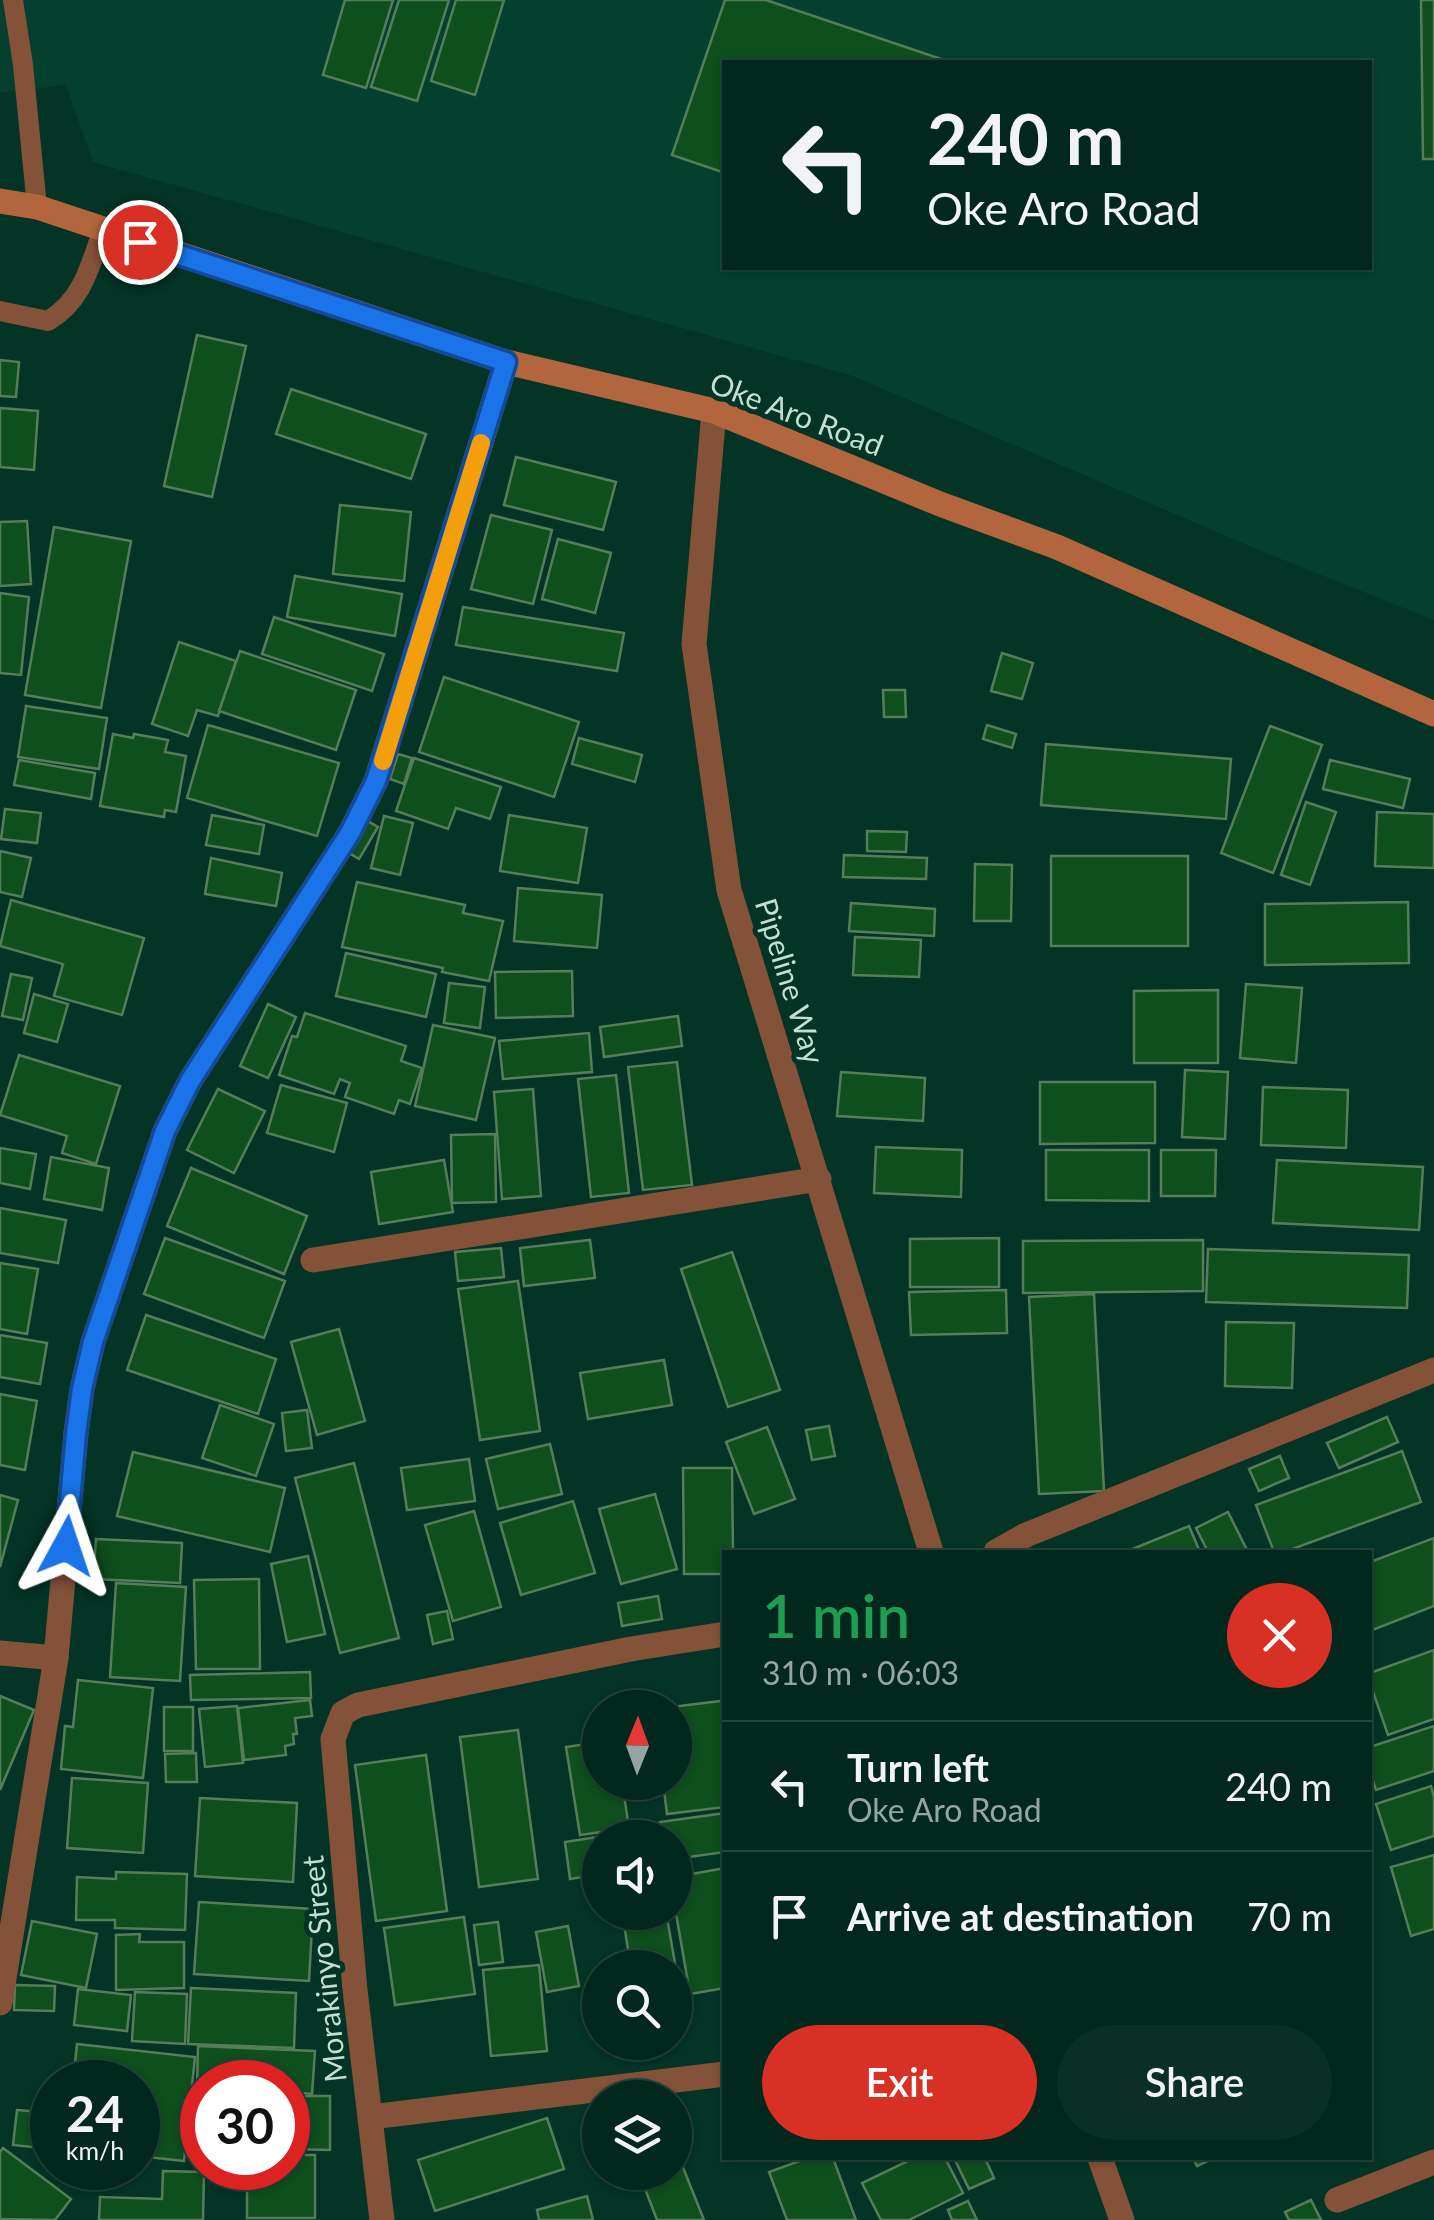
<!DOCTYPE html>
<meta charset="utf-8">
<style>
body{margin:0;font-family:Lato,sans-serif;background:#0c2f25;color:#f1f3f6;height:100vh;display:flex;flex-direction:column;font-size:38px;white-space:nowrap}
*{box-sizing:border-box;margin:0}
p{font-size:32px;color:#96a5a3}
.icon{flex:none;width:55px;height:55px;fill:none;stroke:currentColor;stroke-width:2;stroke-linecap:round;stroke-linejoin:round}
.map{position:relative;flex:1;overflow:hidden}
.sheet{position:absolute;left:722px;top:1550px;width:650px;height:610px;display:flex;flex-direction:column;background:#02271c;border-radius:0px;box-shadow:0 2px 8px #0004,0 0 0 2px #23443b}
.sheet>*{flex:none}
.banner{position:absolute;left:722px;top:60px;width:650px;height:210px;border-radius:0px;box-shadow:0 2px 8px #0004,0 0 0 2px #23443b;background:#02271c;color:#f1f3f6;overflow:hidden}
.needle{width:65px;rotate:1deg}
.fabs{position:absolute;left:582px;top:1690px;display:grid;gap:20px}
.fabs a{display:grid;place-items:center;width:110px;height:110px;border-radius:50%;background:#02271c;box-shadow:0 2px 8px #0004,0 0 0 2px #23443b;font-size:50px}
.speed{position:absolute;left:30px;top:2060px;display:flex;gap:20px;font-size:50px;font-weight:700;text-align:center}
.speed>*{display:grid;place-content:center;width:130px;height:130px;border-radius:50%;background:#02271c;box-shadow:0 2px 8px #0004,0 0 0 2px #23443b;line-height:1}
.speed small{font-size:25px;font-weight:400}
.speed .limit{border:15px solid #d22;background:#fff;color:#111}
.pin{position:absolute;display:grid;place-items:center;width:85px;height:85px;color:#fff;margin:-42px;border:5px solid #fff;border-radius:50%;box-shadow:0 2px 10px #0007}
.me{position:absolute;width:110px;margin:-55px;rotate:5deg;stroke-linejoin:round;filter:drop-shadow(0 0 8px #0008)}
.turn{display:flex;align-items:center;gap:35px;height:210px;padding:0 40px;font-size:45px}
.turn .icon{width:130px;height:130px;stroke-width:2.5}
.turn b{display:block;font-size:70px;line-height:85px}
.round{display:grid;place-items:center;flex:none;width:105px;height:105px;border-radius:52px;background:#0c2f25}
.headline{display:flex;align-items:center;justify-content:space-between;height:170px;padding:0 40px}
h1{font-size:60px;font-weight:600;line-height:75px;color:#1e9e55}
.primary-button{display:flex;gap:20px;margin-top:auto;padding:20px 40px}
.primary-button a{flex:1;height:115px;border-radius:60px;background:#d93025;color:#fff;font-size:40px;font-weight:600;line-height:115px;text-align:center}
.primary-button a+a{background:#0c2f25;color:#f1f3f6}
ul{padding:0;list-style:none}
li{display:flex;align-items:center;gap:30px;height:130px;padding:0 40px;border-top:2px solid #23443b}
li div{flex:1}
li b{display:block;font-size:38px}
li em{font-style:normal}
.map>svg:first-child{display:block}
.built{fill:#05402f;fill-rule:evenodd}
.building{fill:#0f4e1d;stroke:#567d59;stroke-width:2.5}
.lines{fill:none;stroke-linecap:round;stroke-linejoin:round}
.lane{stroke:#835239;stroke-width:20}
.street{stroke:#835239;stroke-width:25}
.secondary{stroke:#b3653d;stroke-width:25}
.route-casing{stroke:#114b97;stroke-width:25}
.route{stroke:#1a73e8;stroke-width:18}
.slow{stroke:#f59e0b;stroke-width:18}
.labels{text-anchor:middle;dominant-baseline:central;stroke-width:10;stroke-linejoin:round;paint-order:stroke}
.street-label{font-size:30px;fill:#c2dfd2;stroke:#033425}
</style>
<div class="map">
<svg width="1434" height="2220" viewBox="0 0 1434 2220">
<rect width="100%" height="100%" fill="#033425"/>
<path class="built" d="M0 0H1434V620L1259 550 853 376 93 162 66 85 0 93ZM725 62H1370V268H725Z"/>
<g class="building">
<polygon points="345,0 393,0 366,88 323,75"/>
<polygon points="399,0 449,0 417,101 371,87"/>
<polygon points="456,0 504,0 475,95 431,81"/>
<polygon points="725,0 766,0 950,62 725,62 725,173 672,155"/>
<polygon points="1421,0 1434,0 1434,159 1423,159"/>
<polygon points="197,335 246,346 212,497 164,486"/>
<polygon points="0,360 19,362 16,397 0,396"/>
<polygon points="291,389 426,434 411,479 276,434"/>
<polygon points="0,408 38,411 34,470 0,467"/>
<polygon points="516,457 616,482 603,530 504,505"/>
<polygon points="340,505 411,512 404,581 333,574"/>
<polygon points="491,515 552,530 533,604 471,589"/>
<polygon points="27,521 31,584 0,586 0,522"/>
<polygon points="54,527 131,541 101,708 25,695"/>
<polygon points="558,539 611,553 595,613 542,599"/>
<polygon points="295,576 402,594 395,636 287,617"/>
<polygon points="0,593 29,597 21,675 0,673"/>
<polygon points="463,607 624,633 617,671 456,645"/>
<polygon points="274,617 384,654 372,691 262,654"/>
<polygon points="179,642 236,661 218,716 197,710 188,736 152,724"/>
<polygon points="240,651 356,690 336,750 219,711"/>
<polygon points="1002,653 1033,663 1022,699 991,691"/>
<polygon points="444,677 579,722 554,797 419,752"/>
<polygon points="883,690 905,690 906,717 884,717"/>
<polygon points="26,706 107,718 99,769 18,757"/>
<polygon points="208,725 339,763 317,836 187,798"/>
<polygon points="987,725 1016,734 1012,748 983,739"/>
<polygon points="1270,726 1322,745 1273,873 1221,853"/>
<polygon points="113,734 133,738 134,734 168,740 165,752 186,756 176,812 165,810 164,817 100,806"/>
<polygon points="579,738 642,755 635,782 572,764"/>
<polygon points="1046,744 1231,759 1226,819 1041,805"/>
<polygon points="398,754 412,758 404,784 390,779"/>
<polygon points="414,758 501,787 490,819 456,808 448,829 396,811"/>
<polygon points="19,760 95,773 91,799 14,785"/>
<polygon points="1330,760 1410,779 1403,808 1323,789"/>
<polygon points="1306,802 1336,812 1310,885 1281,875"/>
<polygon points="5,809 41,813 37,843 1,839"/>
<polygon points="1377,812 1434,814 1434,868 1375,866"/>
<polygon points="212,815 264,825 259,854 206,845"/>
<polygon points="509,815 587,828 578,883 500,871"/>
<polygon points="384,816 413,823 400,875 371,868"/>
<polygon points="364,819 378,827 359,859 346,851"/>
<polygon points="867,831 907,832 906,852 867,851"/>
<polygon points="0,851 31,858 22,897 0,892"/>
<polygon points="844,855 927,858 926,879 843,877"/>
<rect x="1051" y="856" width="137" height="90"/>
<polygon points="211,858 282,873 276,906 205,894"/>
<polygon points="975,864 1012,865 1011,921 974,921"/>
<polygon points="357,882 465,905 463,913 503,921 489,981 442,972 443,968 342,947"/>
<polygon points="518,888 602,895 597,948 514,941"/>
<polygon points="11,900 144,938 122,1015 54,996 63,964 0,946"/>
<polygon points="1408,902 1409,963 1265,965 1265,904"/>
<polygon points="851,903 935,909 934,936 849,931"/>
<polygon points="855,937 921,940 919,977 853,975"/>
<polygon points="346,953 436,974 426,1017 336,996"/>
<polygon points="572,971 573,1016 496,1018 495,972"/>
<polygon points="11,974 32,978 23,1020 2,1016"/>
<polygon points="449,983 485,987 480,1028 444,1023"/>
<polygon points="1246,984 1302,988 1296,1063 1240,1058"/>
<polygon points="1218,990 1218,1063 1134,1063 1134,991"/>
<polygon points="34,994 68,1004 57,1042 24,1033"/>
<polygon points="268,1004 296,1017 268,1078 240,1066"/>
<polygon points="305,1013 406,1046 401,1061 422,1068 410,1104 399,1100 394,1114 345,1097 350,1083 340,1079 334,1094 279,1075 292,1036 297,1037"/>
<polygon points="678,1016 682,1046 604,1057 600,1027"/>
<polygon points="433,1025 495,1038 476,1120 415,1106"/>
<polygon points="589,1033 592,1072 503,1079 499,1041"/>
<polygon points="19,1055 120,1086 96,1164 62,1153 67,1136 0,1115"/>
<polygon points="677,1062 692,1185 643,1190 628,1067"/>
<polygon points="1185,1070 1228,1072 1225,1139 1182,1137"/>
<polygon points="841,1072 925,1078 923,1121 837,1116"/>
<polygon points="616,1075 629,1193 591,1197 578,1079"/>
<polygon points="1040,1082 1155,1082 1155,1143 1040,1144"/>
<polygon points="281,1085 347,1103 334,1152 267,1133"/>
<polygon points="1263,1087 1348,1090 1346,1148 1261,1145"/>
<polygon points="218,1089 265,1111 234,1173 187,1150"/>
<polygon points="533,1089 541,1196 502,1199 494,1092"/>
<polygon points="495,1134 496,1202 452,1203 451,1135"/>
<polygon points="876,1147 962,1150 961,1197 874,1193"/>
<polygon points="0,1148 36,1154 30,1189 0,1183"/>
<polygon points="1046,1150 1149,1150 1149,1201 1046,1200"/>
<polygon points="1161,1150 1216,1150 1215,1196 1161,1196"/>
<polygon points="51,1157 109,1168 102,1210 44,1199"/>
<polygon points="444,1160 453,1212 379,1224 371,1172"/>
<polygon points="1277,1160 1423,1167 1419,1230 1273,1223"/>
<polygon points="191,1168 307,1216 284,1274 167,1226"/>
<polygon points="0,1208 66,1220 58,1263 0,1253"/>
<polygon points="165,1238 285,1281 264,1338 144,1294"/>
<polygon points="999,1238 999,1287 910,1287 910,1239"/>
<polygon points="590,1240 595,1278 524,1286 520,1248"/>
<polygon points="1203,1240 1203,1291 1023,1293 1023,1241"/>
<polygon points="501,1248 504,1277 458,1281 455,1252"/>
<polygon points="1208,1249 1409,1255 1407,1308 1206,1302"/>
<polygon points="732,1252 780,1390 728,1407 681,1269"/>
<polygon points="0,1263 38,1269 27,1334 0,1329"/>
<polygon points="518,1281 540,1431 480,1440 458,1289"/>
<polygon points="1006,1290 1007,1333 911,1335 909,1292"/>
<polygon points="1094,1294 1104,1491 1039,1494 1029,1297"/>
<polygon points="146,1315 276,1359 258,1414 127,1370"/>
<polygon points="1226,1322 1294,1323 1292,1388 1225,1386"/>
<polygon points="339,1329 365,1421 317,1435 291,1342"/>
<polygon points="0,1335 47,1343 40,1384 0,1377"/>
<polygon points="664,1360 672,1405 588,1419 580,1373"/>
<polygon points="0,1394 37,1401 25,1470 0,1465"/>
<polygon points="220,1405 274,1424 256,1476 202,1458"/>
<polygon points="307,1410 312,1448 286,1451 282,1413"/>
<polygon points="1387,1417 1398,1442 1339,1468 1327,1443"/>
<polygon points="829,1426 835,1456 812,1460 806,1430"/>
<polygon points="767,1427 795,1499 754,1514 726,1442"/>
<polygon points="550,1444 562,1494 498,1509 486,1459"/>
<polygon points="1402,1451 1421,1502 1284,1552 1274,1552 1256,1505"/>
<polygon points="133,1452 285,1488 270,1552 117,1516"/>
<polygon points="1280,1456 1289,1478 1259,1491 1249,1469"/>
<polygon points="469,1459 475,1501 407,1510 401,1468"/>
<polygon points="354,1463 399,1638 340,1653 295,1478"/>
<polygon points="683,1468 732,1468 733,1552 725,1552 725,1574 684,1574"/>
<polygon points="655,1494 677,1569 621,1584 599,1509"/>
<polygon points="0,1495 18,1500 0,1567"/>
<polygon points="573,1501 595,1573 521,1595 500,1523"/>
<polygon points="474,1511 501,1607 453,1621 425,1525"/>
<polygon points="1228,1512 1248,1552 1208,1552 1196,1528"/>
<polygon points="1189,1526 1200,1552 1125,1552"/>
<polygon points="1434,1538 1434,1606 1370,1631 1370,1562"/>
<polygon points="96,1539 182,1543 180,1583 93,1579"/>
<polygon points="308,1556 325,1634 287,1642 271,1564"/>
<polygon points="259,1579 260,1669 196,1669 194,1580"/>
<polygon points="116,1583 186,1587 180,1681 110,1677"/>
<polygon points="658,1596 662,1619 622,1626 618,1603"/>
<polygon points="447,1611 453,1639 433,1644 427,1615"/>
<polygon points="1434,1650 1434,1719 1388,1735 1370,1683 1370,1673"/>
<polygon points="310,1672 311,1698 191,1700 190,1675"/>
<polygon points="78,1680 153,1688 143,1778 61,1769 65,1726 73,1727"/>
<polygon points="0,1696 34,1710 0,1790"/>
<polygon points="310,1700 312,1716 295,1718 297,1734 293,1734 294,1744 285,1746 286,1755 244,1760 238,1708"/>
<polygon points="721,1701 725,1736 725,1807 667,1814 663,1782 675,1782 675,1708 663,1708"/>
<polygon points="237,1706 243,1763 205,1767 199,1709"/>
<rect x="164" y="1707" width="29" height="44"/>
<polygon points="1434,1726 1434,1771 1376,1790 1370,1772 1370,1747"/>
<polygon points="518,1730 538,1879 479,1887 460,1737"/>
<polygon points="600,1742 600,1782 622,1782 629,1828 580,1835 566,1747"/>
<polygon points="196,1753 197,1782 166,1782 165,1754"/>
<polygon points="426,1755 447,1911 376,1921 355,1765"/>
<polygon points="72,1778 148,1783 143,1853 67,1848"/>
<polygon points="1431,1786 1434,1797 1434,1836 1391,1850 1376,1804"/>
<polygon points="200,1798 297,1803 293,1882 195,1876"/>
<polygon points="725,1813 725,1852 675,1859 675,1838 663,1838 660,1822"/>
<polygon points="642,1830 644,1838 600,1838 600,1874 570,1879 565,1842"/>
<polygon points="1434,1855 1434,1929 1411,1936 1391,1867"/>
<polygon points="725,1868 725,1988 690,1994 675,1908 675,1877"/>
<polygon points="116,1872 187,1874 185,1930 115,1928 115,1920 76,1920 77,1877 116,1879"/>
<polygon points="199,1902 313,1909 309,1981 194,1974"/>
<polygon points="622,1912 666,1912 686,2026 675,2028 675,1968 631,1968"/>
<polygon points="464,1917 475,1994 395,2005 384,1928"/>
<polygon points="32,1921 97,1934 86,1988 21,1975"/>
<polygon points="498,1922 503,1962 479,1965 474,1925"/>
<polygon points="568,1926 579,1986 547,1992 536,1932"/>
<polygon points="140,1934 139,1942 184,1942 184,1988 116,1990 116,1935"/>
<polygon points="539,1965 547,2051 491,2056 483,1970"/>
<polygon points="15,1985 55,1986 54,2011 14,2010"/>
<polygon points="191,1988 296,1993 294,2048 188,2044"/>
<polygon points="78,1989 131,1995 127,2031 74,2025"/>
<polygon points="135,1992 187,1994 185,2044 132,2041"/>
<polygon points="77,2044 195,2057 184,2161 138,2156 138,2116 149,2117 151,2100 138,2098 138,2082 73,2082"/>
<polygon points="198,2046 315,2051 312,2094 288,2092 288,2082 202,2082 202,2088 197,2088"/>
<polygon points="288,2096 330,2096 330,2150 288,2149"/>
<polygon points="17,2110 52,2113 52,2149 13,2145"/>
<polygon points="547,2118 564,2169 435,2211 418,2160"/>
<polygon points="3,2148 71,2199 55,2220 0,2219 0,2152"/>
<polygon points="288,2155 315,2155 315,2218 247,2218 247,2168 288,2168"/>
<polygon points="808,2158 833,2158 856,2220 787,2220 769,2172"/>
<polygon points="914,2158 945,2158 963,2193 909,2220 881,2220 862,2183"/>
<polygon points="954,2158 985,2158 994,2178 969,2189"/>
<polygon points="1193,2158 1212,2158 1212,2159 1197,2166"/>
<polygon points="682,2165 704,2220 657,2220 642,2181 662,2172 675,2172 675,2167"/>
<polygon points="163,2171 204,2172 203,2220 99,2220 100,2197 162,2199"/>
<polygon points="587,2196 593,2220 539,2220 537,2210"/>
<polygon points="1311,2200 1321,2220 1289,2220 1285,2212"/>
<polygon points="968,2201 977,2220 952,2220 948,2210"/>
</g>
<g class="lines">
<g class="lane">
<polyline points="13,0 23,65 37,207"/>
<path d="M0 311 48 321C83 300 90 266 103 229"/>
</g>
<g class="street">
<polyline points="714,411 694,644 729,890 931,1552"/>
<polyline points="313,1260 819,1179"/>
<polyline points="996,1552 1026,1535 1434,1370"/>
<polyline points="0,1653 56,1658"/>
<polyline points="0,2003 56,1658 76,1433 82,1389 93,1342 165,1131 190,1081 350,833 376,781 506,362"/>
<polyline points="371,2117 725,2074"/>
<polyline points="1100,2158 1122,2220"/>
<polyline points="1337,2200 1434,2162"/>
<polyline points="382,2220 355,1990 333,1739 343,1713 358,1705 631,1649 725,1634"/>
</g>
<polyline class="secondary" points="0,201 37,207 506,362 714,411 940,504 1057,547 1434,714"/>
</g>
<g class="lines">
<g class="route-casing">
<polyline id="route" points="66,1546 76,1434 82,1389 93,1342 165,1131 190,1081 350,833 376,781 506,362 140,242"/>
</g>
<use href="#route" class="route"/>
<polyline class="slow" points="383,761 481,443"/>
</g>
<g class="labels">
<g class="street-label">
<text transform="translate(797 413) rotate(21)">Oke Aro Road</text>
<text transform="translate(791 981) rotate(73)">Pipeline Way</text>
<text transform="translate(323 1969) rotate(-96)">Morakinyo Street</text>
</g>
</g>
</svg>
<div class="fabs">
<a><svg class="needle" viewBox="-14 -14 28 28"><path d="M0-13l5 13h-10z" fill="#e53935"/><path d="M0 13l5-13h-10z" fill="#96a5a3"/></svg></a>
<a><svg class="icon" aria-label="sound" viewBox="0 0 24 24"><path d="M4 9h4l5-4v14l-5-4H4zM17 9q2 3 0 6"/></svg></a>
<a><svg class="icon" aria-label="search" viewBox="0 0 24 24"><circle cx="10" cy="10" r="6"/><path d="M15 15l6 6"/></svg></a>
<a><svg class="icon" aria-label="layers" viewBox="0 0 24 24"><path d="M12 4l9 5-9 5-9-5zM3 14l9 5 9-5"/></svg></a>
</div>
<div class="speed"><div>24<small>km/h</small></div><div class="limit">30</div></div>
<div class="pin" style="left:140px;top:242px;background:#d93025"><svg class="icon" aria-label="arrive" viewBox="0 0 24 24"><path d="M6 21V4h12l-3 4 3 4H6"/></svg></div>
<svg class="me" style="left:66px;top:1546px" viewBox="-20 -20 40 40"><path d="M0-17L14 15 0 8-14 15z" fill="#1a73e8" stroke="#fff" stroke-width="4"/></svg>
<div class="banner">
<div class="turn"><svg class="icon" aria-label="left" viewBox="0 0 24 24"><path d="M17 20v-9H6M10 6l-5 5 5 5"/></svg><div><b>240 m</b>Oke Aro Road</div></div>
</div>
<section class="sheet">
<div class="headline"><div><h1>1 min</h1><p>310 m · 06:03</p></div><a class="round" style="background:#d93025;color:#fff"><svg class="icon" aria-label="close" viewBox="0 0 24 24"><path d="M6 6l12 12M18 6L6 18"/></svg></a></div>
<ul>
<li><svg class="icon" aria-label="left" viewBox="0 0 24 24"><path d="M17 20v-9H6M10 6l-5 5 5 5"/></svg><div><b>Turn left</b><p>Oke Aro Road</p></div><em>240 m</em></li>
<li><svg class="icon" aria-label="arrive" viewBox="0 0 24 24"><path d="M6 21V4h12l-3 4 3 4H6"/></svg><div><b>Arrive at destination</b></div><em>70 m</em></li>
</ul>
<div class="primary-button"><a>Exit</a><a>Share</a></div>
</section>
</div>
